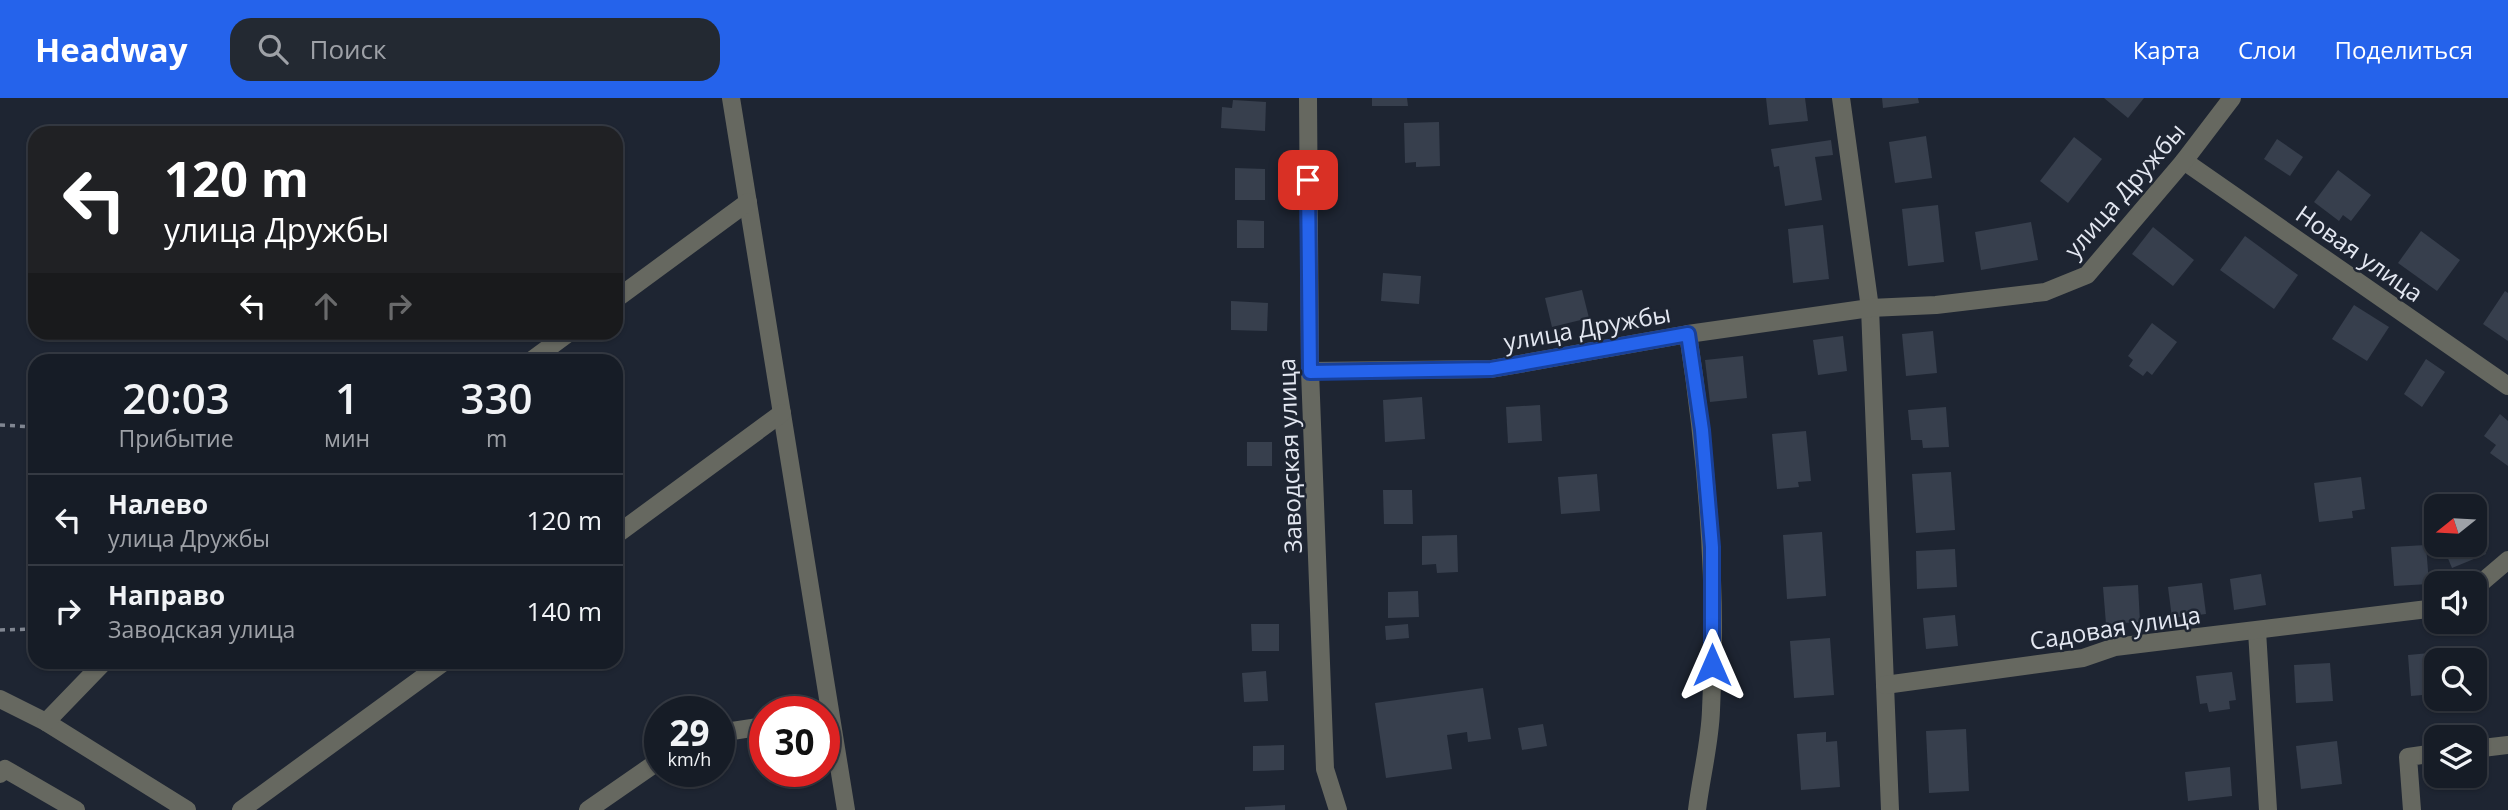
<!DOCTYPE html>
<html lang="ru">
<meta charset="utf-8">
<style>
body{margin:0;font-family:"Open Sans",sans-serif;background:#232932;color:#f1f3f6;height:100vh;display:flex;flex-direction:column;font-size:26px;white-space:nowrap}
*{box-sizing:border-box;margin:0}
p{font-size:23px;color:#9ea1a7}
.icon{flex:none;width:38px;height:38px;fill:none;stroke:currentColor;stroke-width:2;stroke-linecap:round;stroke-linejoin:round}
.map{position:relative;flex:1;overflow:hidden}
.details{position:absolute;left:28px;top:256px;width:595px;height:315px;display:flex;flex-direction:column;background:#161c26;border-radius:21px;box-shadow:0 2px 5px #0004,0 0 0 2px #353a43}
.details>*{flex:none}
.top-card{position:absolute;left:28px;top:28px;width:595px;height:214px;border-radius:21px;box-shadow:0 2px 5px #0004,0 0 0 2px #353a43;background:#202124;color:#fff;overflow:hidden}
.needle{width:46px;rotate:252deg}
.tools{position:absolute;left:2424px;top:396px;display:grid;gap:14px}
.tools a{display:grid;place-items:center;width:63px;height:63px;border-radius:14px;background:#161c26;box-shadow:0 2px 5px #0004,0 0 0 2px #353a43;font-size:35px}
.speed{position:absolute;left:644px;top:598px;display:flex;gap:14px;font-size:35px;font-weight:700;text-align:center}
.speed>*{display:grid;place-content:center;width:91px;height:91px;border-radius:50%;background:#161c26;box-shadow:0 2px 5px #0004,0 0 0 2px #353a43;line-height:1}
.speed small{font-size:18px;font-weight:400}
.speed .limit{border:10px solid #d22;background:#fff;color:#111}
.pin{position:absolute;display:grid;place-items:center;width:60px;height:60px;color:#fff;margin:-30px;border-radius:14px;box-shadow:0 4px 10px #0006}
.me{position:absolute;width:77px;margin:-38px;rotate:0deg;stroke-linejoin:round;filter:drop-shadow(0 0 5px #0008)}
.turn{display:flex;align-items:center;gap:24px;height:147px;padding:0 21px;font-size:32px}
.turn .icon{width:91px;height:91px;stroke-width:2.5}
.turn b{display:block;font-size:49px;line-height:60px}
.lanes{display:flex;align-items:center;height:66px;padding:0 21px;background:#0003;justify-content:center;gap:35px;direction:ltr}
.lanes .off{opacity:.35}
.eta{display:flex;justify-content:space-evenly;align-items:center;height:119px;text-align:center}
.eta b{font-size:42px;font-weight:600;line-height:49px}
ul{padding:0;list-style:none}
li{display:flex;align-items:center;gap:21px;height:91px;padding:0 21px;border-top:2px solid #353a43}
li div{flex:1}
li b{display:block;font-size:26px}
li em{font-style:normal}
header{display:flex;align-items:center;gap:42px;box-sizing:border-box;height:98px;padding:0 35px;background:#2563eb;color:#fff}
header strong{font-size:33px}
nav{display:flex;gap:38px;margin-inline-start:auto;font-size:24px}
.search{width:490px;height:63px;background:#232932;display:flex;align-items:center;gap:18px;box-sizing:border-box;padding:0 24px;border-radius:21px;color:#9ea1a7;font-size:26px}
.map>svg:first-child{display:block}
.building{fill:#373f4d}
.lines{fill:none;stroke-linecap:round;stroke-linejoin:round}
.path{stroke:#808691;stroke-width:3.5;stroke-dasharray:5 5;stroke-linecap:butt}
.minor{stroke:#666860;stroke-width:18}
.route-casing{stroke:#184099;stroke-width:18}
.route{stroke:#2563eb;stroke-width:12}
.labels{text-anchor:middle;dominant-baseline:central;stroke-width:5;stroke-linejoin:round;paint-order:stroke}
.street-label{font-size:24px;fill:#e3e7f1;stroke:#1e2532}
</style>
<header>
<strong>Headway</strong>
<div class="search"><svg class="icon" aria-label="search" viewBox="0 0 24 24"><circle cx="10" cy="10" r="6"/><path d="M15 15l6 6"/></svg>Поиск</div>
<nav><a>Карта</a><a>Слои</a><a>Поделиться</a></nav>
</header>
<div class="map">
<svg width="2508" height="712" viewBox="0 0 2508 712">
<rect width="100%" height="100%" fill="#1e2532"/>
<g class="building">
<polygon points="1372,0 1407,0 1408,8 1372,8"/>
<polygon points="1766,0 1805,0 1808,23 1769,27"/>
<polygon points="1882,0 1918,0 1919,5 1883,10"/>
<polygon points="2104,0 2144,0 2128,20"/>
<polygon points="1233,2 1266,4 1265,33 1221,30 1222,9 1232,10"/>
<polygon points="1439,24 1440,68 1416,69 1416,64 1405,65 1404,25"/>
<polygon points="1926,38 1932,80 1895,85 1889,44"/>
<polygon points="2074,39 2102,61 2068,105 2040,83"/>
<polygon points="2277,41 2303,59 2290,78 2264,61"/>
<polygon points="1831,42 1833,57 1815,59 1822,102 1785,108 1779,68 1774,69 1771,51"/>
<polygon points="1235,70 1265,71 1265,102 1235,102"/>
<polygon points="2338,72 2371,97 2351,123 2343,117 2339,123 2314,104"/>
<polygon points="1938,107 1944,164 1908,168 1902,111"/>
<polygon points="1237,122 1264,123 1264,150 1237,150"/>
<polygon points="2031,124 2038,162 1981,172 1975,134"/>
<polygon points="1823,127 1829,181 1793,185 1788,131"/>
<polygon points="2153,129 2194,162 2173,188 2132,156"/>
<polygon points="2421,133 2460,162 2437,193 2398,165"/>
<polygon points="2245,138 2298,177 2274,211 2220,172"/>
<polygon points="1383,175 1421,178 1419,206 1381,203"/>
<polygon points="1582,192 1589,220 1552,229 1545,200"/>
<polygon points="2505,193 2508,195 2508,243 2483,226"/>
<polygon points="1231,203 1268,205 1267,233 1231,232"/>
<polygon points="2354,207 2389,229 2367,263 2332,241"/>
<polygon points="2152,225 2177,244 2152,277 2147,273 2143,278 2129,268 2133,262 2128,258"/>
<polygon points="1933,233 1937,275 1906,278 1902,236"/>
<polygon points="1843,238 1847,273 1818,277 1813,242"/>
<polygon points="1743,258 1747,300 1710,304 1705,262"/>
<polygon points="2426,261 2445,274 2422,309 2404,296"/>
<polygon points="1422,299 1425,341 1385,344 1383,302"/>
<polygon points="1540,307 1542,343 1508,345 1506,309"/>
<polygon points="1946,309 1949,349 1923,350 1922,342 1911,342 1908,312"/>
<polygon points="2500,316 2508,323 2508,368 2490,355 2496,347 2484,338"/>
<polygon points="1806,333 1811,383 1798,384 1799,389 1777,391 1772,336"/>
<rect x="1247" y="344" width="25" height="24"/>
<polygon points="1951,374 1955,432 1916,435 1912,376"/>
<polygon points="1597,376 1600,413 1561,416 1558,379"/>
<polygon points="2361,379 2365,411 2352,413 2353,420 2319,424 2314,385"/>
<polygon points="1383,392 1412,392 1413,426 1384,426"/>
<polygon points="2474,429 2486,456 2452,470 2442,446 2474,446"/>
<polygon points="1822,434 1826,498 1787,501 1783,437"/>
<polygon points="1457,437 1458,474 1437,475 1436,466 1422,467 1422,438"/>
<polygon points="2426,447 2429,486 2394,488 2391,449"/>
<polygon points="1955,451 1957,489 1917,491 1916,453"/>
<polygon points="2261,476 2266,507 2234,512 2230,481"/>
<polygon points="2202,485 2206,516 2172,520 2168,489"/>
<polygon points="2138,487 2140,524 2106,526 2103,489"/>
<polygon points="1418,493 1419,519 1388,520 1388,494"/>
<polygon points="1955,517 1958,548 1926,551 1923,520"/>
<polygon points="1251,526 1279,526 1279,553 1252,553"/>
<polygon points="1408,526 1409,540 1386,542 1385,528"/>
<polygon points="1830,540 1834,597 1794,600 1790,543"/>
<polygon points="2441,554 2441,562 2436,562 2434,596 2411,598 2408,557"/>
<polygon points="2330,565 2333,603 2296,605 2294,567"/>
<polygon points="1266,573 1268,603 1244,604 1242,575"/>
<polygon points="2232,574 2236,602 2229,603 2230,611 2209,614 2207,605 2200,606 2196,578"/>
<polygon points="1483,590 1491,641 1468,644 1467,634 1447,637 1452,671 1386,680 1375,605"/>
<polygon points="1543,626 1547,648 1522,652 1518,630"/>
<polygon points="1966,631 1969,693 1929,695 1926,633"/>
<polygon points="1826,634 1826,644 1837,643 1840,689 1801,692 1797,636"/>
<polygon points="2337,643 2342,686 2301,691 2296,648"/>
<polygon points="1284,647 1284,672 1253,673 1253,648"/>
<polygon points="2230,669 2232,698 2188,703 2185,674"/>
<polygon points="1285,707 1285,712 1245,712 1245,709"/>
</g>
<g class="lines">
<g class="path">
<polyline points="0,327 35,329"/>
<polyline points="0,532 35,531"/>
</g>
<g class="minor">
<polyline points="731,0 846,712"/>
<polyline points="1308,0 1310,273 1325,671 1338,712"/>
<polyline points="1841,0 1870,210 1890,712"/>
<polyline points="2184,63 2508,288"/>
<polyline points="616,201 748,104"/>
<path d="M1688 236C1707 361 1718 486 1711 612 1710 645 1701 679 1697 712"/>
<polyline points="532,262 570,234"/>
<polyline points="1310,273 1491,271 1688,236 1870,210 1936,207 2045,194 2087,177 2184,63 2232,0"/>
<polyline points="616,437 782,315"/>
<polyline points="2474,491 2508,462"/>
<polyline points="2257,533 2268,712"/>
<polyline points="1885,587 2083,560 2115,549 2436,510"/>
<polyline points="0,601 46,624 187,712"/>
<polyline points="46,624 104,564"/>
<polyline points="719,635 765,628"/>
<polyline points="2474,651 2508,647"/>
<polyline points="0,676 5,671 76,712"/>
<polyline points="241,712 444,564"/>
<polyline points="588,712 660,662"/>
<polyline points="2412,712 2408,659 2436,655"/>
</g>
</g>
<g class="lines">
<g class="route-casing">
<polyline id="route" points="1308,82 1310,274 1491,271 1688,236 1702,332 1712,449 1712,567"/>
</g>
<use href="#route" class="route"/>
</g>
<g class="labels">
<g class="street-label">
<text transform="translate(2124 92) rotate(-49)">улица Дружбы</text>
<text transform="translate(2360 155) rotate(35)">Новая улица</text>
<text transform="translate(1587 229) rotate(-10)">улица Дружбы</text>
<text transform="translate(1289 358) rotate(-92)">Заводская улица</text>
<text transform="translate(2115 529) rotate(-9)">Садовая улица</text>
</g>
</g>
</svg>
<div class="tools">
<a><svg class="needle" viewBox="-14 -14 28 28"><path d="M0-13l5 13h-10z" fill="#e53935"/><path d="M0 13l5-13h-10z" fill="#9ea1a7"/></svg></a>
<a><svg class="icon" aria-label="sound" viewBox="0 0 24 24"><path d="M4 9h4l5-4v14l-5-4H4zM17 9q2 3 0 6"/></svg></a>
<a><svg class="icon" aria-label="search" viewBox="0 0 24 24"><circle cx="10" cy="10" r="6"/><path d="M15 15l6 6"/></svg></a>
<a><svg class="icon" aria-label="layers" viewBox="0 0 24 24"><path d="M12 4l9 5-9 5-9-5zM3 14l9 5 9-5"/></svg></a>
</div>
<div class="speed"><div>29<small>km/h</small></div><div class="limit">30</div></div>
<div class="pin" style="left:1308px;top:82px;background:#d93025"><svg class="icon" aria-label="arrive" viewBox="0 0 24 24"><path d="M6 21V4h12l-3 4 3 4H6"/></svg></div>
<svg class="me" style="left:1712px;top:567px" viewBox="-20 -20 40 40"><path d="M0-17L14 15 0 8-14 15z" fill="#2563eb" stroke="#fff" stroke-width="4"/></svg>
<div class="top-card">
<div class="turn"><svg class="icon" aria-label="left" viewBox="0 0 24 24"><path d="M17 20v-9H6M10 6l-5 5 5 5"/></svg><div><b>120 m</b>улица Дружбы</div></div>
<div class="lanes"><svg class="icon" aria-label="left" viewBox="0 0 24 24"><path d="M17 20v-9H6M10 6l-5 5 5 5"/></svg><svg class="icon off" aria-label="ahead" viewBox="0 0 24 24"><path d="M12 20V5M6 11l6-6 6 6"/></svg><svg class="icon off" aria-label="right" viewBox="0 0 24 24"><path d="M7 20v-9h11M14 6l5 5-5 5"/></svg></div>
</div>
<section class="details">
<div class="eta">
<div><b>20:03</b><p>Прибытие</p></div>
<div><b>1</b><p>мин</p></div>
<div><b>330</b><p>m</p></div>
</div>
<ul>
<li><svg class="icon" aria-label="left" viewBox="0 0 24 24"><path d="M17 20v-9H6M10 6l-5 5 5 5"/></svg><div><b>Налево</b><p>улица Дружбы</p></div><em>120 m</em></li>
<li><svg class="icon" aria-label="right" viewBox="0 0 24 24"><path d="M7 20v-9h11M14 6l5 5-5 5"/></svg><div><b>Направо</b><p>Заводская улица</p></div><em>140 m</em></li>
</ul>
</section>
</div>
